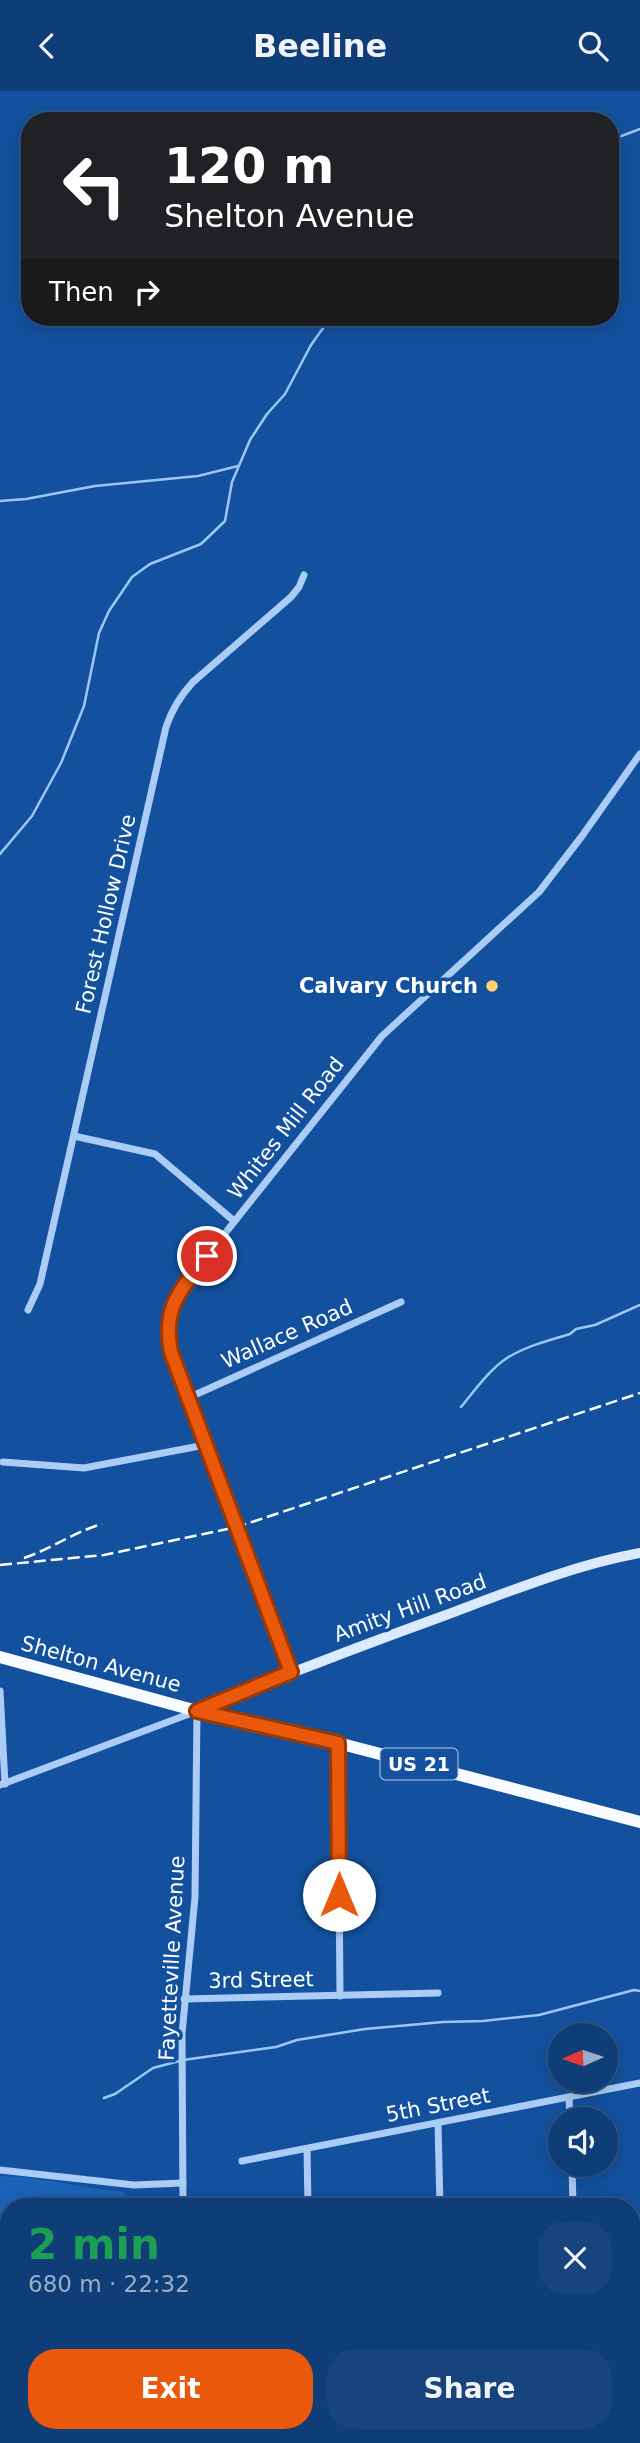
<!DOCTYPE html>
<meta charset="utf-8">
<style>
body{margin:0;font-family:"DejaVu Sans",sans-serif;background:#17447c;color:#f1f3f6;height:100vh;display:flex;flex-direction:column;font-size:26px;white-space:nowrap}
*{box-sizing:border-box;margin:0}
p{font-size:23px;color:#9baec6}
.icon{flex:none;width:38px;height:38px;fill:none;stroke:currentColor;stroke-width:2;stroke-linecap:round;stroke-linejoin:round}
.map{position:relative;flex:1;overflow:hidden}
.side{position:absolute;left:0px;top:2107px;width:640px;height:245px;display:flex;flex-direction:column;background:#0e3d77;border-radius:28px 28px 0 0;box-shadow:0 4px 18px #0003,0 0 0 2px #2e5689}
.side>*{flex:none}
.guide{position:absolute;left:21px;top:21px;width:598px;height:214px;border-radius:28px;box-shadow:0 4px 18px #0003,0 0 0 2px #2e5689;background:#202124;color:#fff;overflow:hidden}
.needle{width:46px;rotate:267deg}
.controls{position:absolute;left:548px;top:1932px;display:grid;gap:14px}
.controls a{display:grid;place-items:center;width:70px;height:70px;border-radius:50%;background:#0e3d77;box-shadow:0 4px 18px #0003,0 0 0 2px #2e5689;font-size:35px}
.pin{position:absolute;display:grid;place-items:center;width:60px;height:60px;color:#fff;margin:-30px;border:4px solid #fff;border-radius:50%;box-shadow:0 2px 7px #0007}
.me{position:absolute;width:77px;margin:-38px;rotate:0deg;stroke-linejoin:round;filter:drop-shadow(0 0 5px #0008)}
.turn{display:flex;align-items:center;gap:24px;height:147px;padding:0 28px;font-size:32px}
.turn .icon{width:91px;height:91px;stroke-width:2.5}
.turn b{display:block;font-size:49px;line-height:60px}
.then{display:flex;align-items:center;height:66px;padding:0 28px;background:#0003;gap:14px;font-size:26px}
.round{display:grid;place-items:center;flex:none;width:74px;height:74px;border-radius:28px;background:#17447c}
.overview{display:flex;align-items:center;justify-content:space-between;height:119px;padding:0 28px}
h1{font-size:42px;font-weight:800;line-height:52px;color:#1e9e55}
.cta{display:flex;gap:14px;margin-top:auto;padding:14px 28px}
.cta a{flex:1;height:80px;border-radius:28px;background:#ea580c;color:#fff;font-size:28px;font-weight:800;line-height:80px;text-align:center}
.cta a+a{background:#17447c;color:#f1f3f6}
header{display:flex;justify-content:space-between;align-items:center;height:91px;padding:0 28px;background:#0e3d77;font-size:32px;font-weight:800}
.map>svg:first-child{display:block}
.green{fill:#1b63b9}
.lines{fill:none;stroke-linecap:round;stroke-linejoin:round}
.stream{stroke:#9dc7f7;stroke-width:2.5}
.street{stroke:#abccf4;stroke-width:7}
.secondary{stroke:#dbeafd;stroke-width:10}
.primary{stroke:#f8fbff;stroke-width:12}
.rail{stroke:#fff;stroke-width:2.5;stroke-dasharray:12 5;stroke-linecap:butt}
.route-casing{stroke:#983908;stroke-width:18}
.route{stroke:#ea580c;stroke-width:12}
.poi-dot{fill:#ffd46e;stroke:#13519f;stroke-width:2.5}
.labels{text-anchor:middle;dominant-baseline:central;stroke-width:7;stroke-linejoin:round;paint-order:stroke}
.shield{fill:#13519f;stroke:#b8cbe2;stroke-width:2}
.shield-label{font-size:19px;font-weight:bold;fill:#fff}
.street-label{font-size:21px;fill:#fff;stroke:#13519f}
.poi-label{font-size:21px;font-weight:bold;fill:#fff;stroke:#13519f;text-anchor:end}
</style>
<header><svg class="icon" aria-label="back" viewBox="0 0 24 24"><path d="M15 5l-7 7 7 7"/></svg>Beeline<svg class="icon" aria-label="search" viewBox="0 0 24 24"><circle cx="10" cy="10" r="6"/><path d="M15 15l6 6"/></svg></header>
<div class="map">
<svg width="640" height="2352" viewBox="0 0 640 2352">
<rect width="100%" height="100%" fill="#13519f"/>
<path class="green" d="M0 2085C42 2086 82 2097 124 2101L123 2116H9V2238H0Z"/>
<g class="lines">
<g class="stream">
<polyline points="611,49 640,38"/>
<polyline points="0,410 26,408 95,395 198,385 238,375"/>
<polyline points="0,763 32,725 61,672 84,615 99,542 109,520 132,486 150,473 201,453 225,430 232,391 250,349 267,323 285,303 311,254 331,226"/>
<path d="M461 1316C475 1299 489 1279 507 1267 526 1255 548 1250 570 1243L576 1238 595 1234 640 1214"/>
<polyline points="104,2007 115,2003 153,1977 183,1969 276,1956 297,1949 365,1938 443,1931 483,1930 539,1924 634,1899 640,1900"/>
</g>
<g class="street">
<polyline points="74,1045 155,1063 234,1130"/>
<path d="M28 1219 40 1193 166 636C172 618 180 605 193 591L291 506 299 496 304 484"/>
<polyline points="188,1307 401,1211"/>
<polyline points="3,1371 84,1377 205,1354"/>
<path d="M291 1581 171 1261C166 1237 169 1221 180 1199L382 945 539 801 582 745 640 663"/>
<polyline points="0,1600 5,1693"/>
<polyline points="338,1652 340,1905"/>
<polyline points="0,1694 197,1620 195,1806 182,1943 183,2116"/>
<polyline points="184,1908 438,1902"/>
<polyline points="569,2006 570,2028"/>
<polyline points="438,2032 440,2116"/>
<polyline points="307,2058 308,2116"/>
<polyline points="242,2070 640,1992"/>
<polyline points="572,2074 573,2116"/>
<polyline points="0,2079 134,2094 183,2092"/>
<polyline points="331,2343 371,2352"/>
<polyline points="233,2352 233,2343"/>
</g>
<g class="secondary">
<path d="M197 1620C279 1586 363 1554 446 1524 510 1500 574 1474 640 1462"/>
<polyline points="632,2165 640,2159"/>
<polyline points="0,2244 9,2244"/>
</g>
<polyline class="primary" points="0,1566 197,1620 338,1652 640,1731"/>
<g class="rail">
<path d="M24 1467C51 1458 74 1441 102 1433"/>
<polyline points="0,1474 104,1464 237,1436 640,1302"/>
</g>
</g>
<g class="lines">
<g class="route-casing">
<path id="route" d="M207 1165C181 1199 162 1215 171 1261L291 1581 197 1620 338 1652 339 1804"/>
</g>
<use href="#route" class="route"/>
</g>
<circle class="poi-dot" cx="492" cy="895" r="7"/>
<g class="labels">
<rect class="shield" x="380.5" y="1657.5" width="77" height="31" rx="5"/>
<g class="shield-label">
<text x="419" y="1673">US 21</text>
</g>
<g class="street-label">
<text transform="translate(106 823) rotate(-77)">Forest Hollow Drive</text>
<text transform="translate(286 1037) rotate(-52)">Whites Mill Road</text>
<text transform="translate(287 1243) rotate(-24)">Wallace Road</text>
<text transform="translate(410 1517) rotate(-20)">Amity Hill Road</text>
<text transform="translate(101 1573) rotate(15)">Shelton Avenue</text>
<text transform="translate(172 1867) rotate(-87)">Fayetteville Avenue</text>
<text transform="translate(261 1889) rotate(-1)">3rd Street</text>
<text transform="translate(438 2014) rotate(-11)">5th Street</text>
</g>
<g class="poi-label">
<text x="478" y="895">Calvary Church</text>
</g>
</g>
</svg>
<div class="controls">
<a><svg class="needle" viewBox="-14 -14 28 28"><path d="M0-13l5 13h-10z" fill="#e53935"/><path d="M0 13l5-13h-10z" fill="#9baec6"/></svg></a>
<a><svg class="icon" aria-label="sound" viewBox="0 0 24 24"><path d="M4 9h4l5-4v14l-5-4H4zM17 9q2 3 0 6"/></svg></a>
</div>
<div class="pin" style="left:207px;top:1165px;background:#d93025"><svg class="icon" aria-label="arrive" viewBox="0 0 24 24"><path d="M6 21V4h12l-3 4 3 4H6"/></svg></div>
<svg class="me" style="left:339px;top:1804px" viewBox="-20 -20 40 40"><circle r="19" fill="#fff"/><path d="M0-13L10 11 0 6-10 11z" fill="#ea580c"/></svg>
<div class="guide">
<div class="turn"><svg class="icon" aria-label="left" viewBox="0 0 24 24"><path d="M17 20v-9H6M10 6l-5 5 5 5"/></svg><div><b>120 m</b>Shelton Avenue</div></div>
<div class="then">Then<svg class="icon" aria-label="right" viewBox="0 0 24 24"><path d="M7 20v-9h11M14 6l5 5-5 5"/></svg></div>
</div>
<section class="side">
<div class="overview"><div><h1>2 min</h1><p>680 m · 22:32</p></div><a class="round"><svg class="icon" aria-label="close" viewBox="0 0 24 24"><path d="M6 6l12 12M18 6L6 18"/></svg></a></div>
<div class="cta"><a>Exit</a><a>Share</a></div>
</section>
</div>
